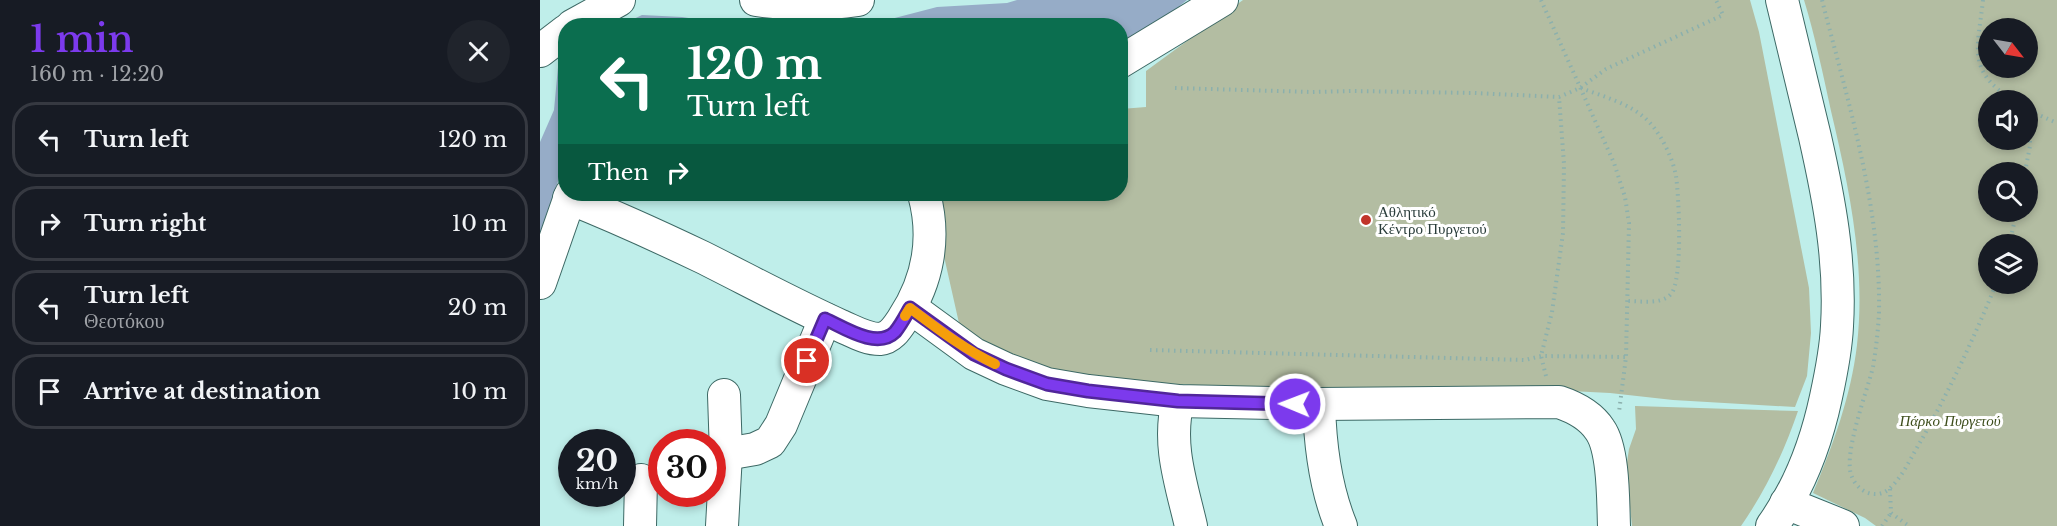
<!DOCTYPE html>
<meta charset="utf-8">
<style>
body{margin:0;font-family:"Libre Baskerville",serif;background:#20242c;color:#f1f3f6;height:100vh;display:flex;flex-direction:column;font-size:22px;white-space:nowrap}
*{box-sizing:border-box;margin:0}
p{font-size:20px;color:#9ea1a6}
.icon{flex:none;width:33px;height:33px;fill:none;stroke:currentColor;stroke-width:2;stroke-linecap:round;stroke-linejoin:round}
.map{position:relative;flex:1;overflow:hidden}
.drawer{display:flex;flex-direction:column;background:#171b24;width:540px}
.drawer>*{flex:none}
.top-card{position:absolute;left:18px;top:18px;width:570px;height:183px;border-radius:24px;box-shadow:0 3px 9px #0003;background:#0b6e4f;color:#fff;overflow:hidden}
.needle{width:39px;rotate:121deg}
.fabs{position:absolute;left:1438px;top:18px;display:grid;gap:12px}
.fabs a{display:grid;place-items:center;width:60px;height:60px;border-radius:50%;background:#171b24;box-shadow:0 3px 9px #0003;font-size:30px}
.speed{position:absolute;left:18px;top:429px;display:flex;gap:12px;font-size:30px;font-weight:700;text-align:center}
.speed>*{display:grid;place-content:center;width:78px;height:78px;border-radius:50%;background:#171b24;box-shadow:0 3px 9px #0003;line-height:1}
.speed small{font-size:15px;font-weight:400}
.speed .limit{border:9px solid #d22;background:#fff;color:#111}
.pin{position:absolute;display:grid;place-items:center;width:51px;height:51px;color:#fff;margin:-26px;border:3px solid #fff;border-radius:50%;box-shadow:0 2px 6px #0007}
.me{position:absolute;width:66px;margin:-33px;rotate:271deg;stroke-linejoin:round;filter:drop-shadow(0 0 4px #0008)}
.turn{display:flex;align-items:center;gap:21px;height:126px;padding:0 30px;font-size:27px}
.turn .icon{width:78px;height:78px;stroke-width:2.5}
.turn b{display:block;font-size:42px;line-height:51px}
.then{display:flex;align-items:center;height:57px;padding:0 30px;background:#0003;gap:12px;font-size:22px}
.round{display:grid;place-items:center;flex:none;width:63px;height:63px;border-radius:32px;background:#20242c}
.summary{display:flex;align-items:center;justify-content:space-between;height:102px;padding:0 30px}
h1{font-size:36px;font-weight:600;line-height:45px;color:#7c3aed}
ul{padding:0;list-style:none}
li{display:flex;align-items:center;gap:18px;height:75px;margin:0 12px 9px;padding:0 18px;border:3px solid #363941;border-radius:24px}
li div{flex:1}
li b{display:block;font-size:22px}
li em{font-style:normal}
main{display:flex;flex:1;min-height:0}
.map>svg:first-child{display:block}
.green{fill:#b3bda2;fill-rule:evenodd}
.water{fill:#96acc7}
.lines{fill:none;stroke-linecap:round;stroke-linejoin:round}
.minor-casing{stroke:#3d6965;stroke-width:34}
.path{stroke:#8bb0ad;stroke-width:4;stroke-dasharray:1.5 4.5;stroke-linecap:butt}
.minor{stroke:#fff;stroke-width:32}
.route-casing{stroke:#51269a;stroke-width:15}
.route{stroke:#7c3aed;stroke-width:10}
.slow{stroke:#f59e0b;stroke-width:10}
.poi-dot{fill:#c1342a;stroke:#fff;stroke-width:2}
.labels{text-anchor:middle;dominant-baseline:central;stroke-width:6;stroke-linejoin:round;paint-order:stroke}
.poi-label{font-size:15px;fill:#293c3a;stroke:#fff;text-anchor:start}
.park-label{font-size:15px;font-style:italic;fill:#3e4e1c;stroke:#fff}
</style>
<main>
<section class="drawer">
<div class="summary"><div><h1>1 min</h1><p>160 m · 12:20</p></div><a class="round"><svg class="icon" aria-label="close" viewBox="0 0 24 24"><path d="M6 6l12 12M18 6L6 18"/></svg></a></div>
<ul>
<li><svg class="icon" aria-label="left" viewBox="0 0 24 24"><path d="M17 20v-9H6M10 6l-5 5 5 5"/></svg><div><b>Turn left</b></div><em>120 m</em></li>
<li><svg class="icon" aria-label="right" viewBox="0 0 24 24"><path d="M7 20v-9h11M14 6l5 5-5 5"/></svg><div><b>Turn right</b></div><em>10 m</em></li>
<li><svg class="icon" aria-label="left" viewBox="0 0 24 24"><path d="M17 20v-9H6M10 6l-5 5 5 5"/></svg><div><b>Turn left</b><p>Θεοτόκου</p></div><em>20 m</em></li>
<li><svg class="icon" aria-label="arrive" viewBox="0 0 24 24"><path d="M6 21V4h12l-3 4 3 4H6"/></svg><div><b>Arrive at destination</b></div><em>10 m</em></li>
</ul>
</section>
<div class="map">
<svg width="1517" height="526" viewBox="0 0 1517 526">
<rect width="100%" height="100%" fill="#bfeeea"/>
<g class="green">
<polygon points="703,0 1210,0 1219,32 1269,288 1271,333 1267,376 1255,407 1133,400 1070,393 990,389 856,392 653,385 590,381 474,369 421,332 390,194 580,194 581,109 606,107 606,71"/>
<path d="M1264 0H1517V526H1336L1325 518 1273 493C1293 445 1311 396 1317 345 1326 266 1309 187 1291 111 1283 74 1275 36 1264 0ZM1488 28V68H1449V28ZM1488 100V140H1449V100ZM1488 172V212H1449V172ZM1488 244V284H1449V244Z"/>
<path d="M1095 406 1258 411C1244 452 1226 490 1201 526H1092L1086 469 1089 449 1096 429Z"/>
</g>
<g class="water">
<polygon points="477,0 647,0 621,21 581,44 580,26 324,26 397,7 467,3"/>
<polygon points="102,15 142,17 194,25 81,25"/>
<polygon points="25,63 25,161 0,234 0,142 14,110 18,67"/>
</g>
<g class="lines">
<g class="minor-casing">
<g id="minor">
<path d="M216 0C250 5 285 5 318 0"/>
<polyline points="32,26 79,0"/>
<polyline points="0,51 26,31"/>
<polyline points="580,62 682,0"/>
<path d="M29 198C74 216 118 236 162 257 208 280 254 305 301 326 313 331 326 339 340 339 351 338 357 328 363 319 388 281 396 238 384 194"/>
<polyline points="0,283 31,194"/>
<path d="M371 308 434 354 466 369 507 384 548 391 638 401 779 404 1019 402C1034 407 1051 416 1060 430 1074 450 1073 502 1074 526"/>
<path d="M638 401C627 444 641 483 651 526"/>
<path d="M779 404C780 446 785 487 801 526"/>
<polyline points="186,454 215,449 230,442 241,425 285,319"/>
<polyline points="1246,503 1303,526"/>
<polyline points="100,526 101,480"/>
<polyline points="182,526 186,454 184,395"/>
<path d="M1232 526C1260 487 1276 444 1286 397 1291 374 1296 349 1297 326 1301 261 1289 199 1275 137 1264 91 1253 45 1242 0"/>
</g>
</g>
<g class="path">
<polyline points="1001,0 1074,163 1085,197 1089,223 1086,357 1079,412"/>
<path d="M1282 0C1308 102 1341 207 1339 313 1338 331 1336 349 1333 367 1327 392 1302 456 1312 477 1318 492 1336 500 1349 489 1363 477 1372 455 1382 439 1410 389 1434 338 1456 284"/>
<path d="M1443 0C1438 48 1426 71 1473 100"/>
<polyline points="635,88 772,92 812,91 934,93 1019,97 1040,88 1066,69 1183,15 1176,0"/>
<path d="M1041 88C1064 97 1093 104 1110 123 1122 136 1133 159 1136 176 1139 196 1143 280 1131 294 1122 305 1099 301 1087 301"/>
<polyline points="1490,111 1517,123"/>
<polyline points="1485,172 1490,146 1490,111"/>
<polyline points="1469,244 1477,212"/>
<polyline points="610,350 985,360 1001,356 1086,357"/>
<polyline points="1006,376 1001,356 1012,312 1023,233 1024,164 1019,97"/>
<polyline points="1350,489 1351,513 1369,526"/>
<polyline points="1342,526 1351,513"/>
</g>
<use href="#minor" class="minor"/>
</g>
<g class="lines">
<g class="route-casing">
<path id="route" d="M267 361 285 319C303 327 337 350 355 332 361 325 366 315 370 308L434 354 466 369 507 384 548 391 638 401 755 404"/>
</g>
<use href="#route" class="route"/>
<path class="slow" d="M365 316 370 308C398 329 424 349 455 364"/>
</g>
<circle class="poi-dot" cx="826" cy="220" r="6"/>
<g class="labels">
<g class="poi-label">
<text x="838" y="211">Αθλητικό<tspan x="838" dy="17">Κέντρο Πυργετού</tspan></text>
</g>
<g class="park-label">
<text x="1410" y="420">Πάρκο Πυργετού</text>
</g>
</g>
</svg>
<div class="fabs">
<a><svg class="needle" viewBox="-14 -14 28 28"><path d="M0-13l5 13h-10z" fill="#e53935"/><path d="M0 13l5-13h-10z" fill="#9ea1a6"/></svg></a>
<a><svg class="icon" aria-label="sound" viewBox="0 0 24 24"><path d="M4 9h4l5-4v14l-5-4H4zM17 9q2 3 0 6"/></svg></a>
<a><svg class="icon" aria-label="search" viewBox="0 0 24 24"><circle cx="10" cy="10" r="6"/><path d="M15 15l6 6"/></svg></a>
<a><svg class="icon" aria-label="layers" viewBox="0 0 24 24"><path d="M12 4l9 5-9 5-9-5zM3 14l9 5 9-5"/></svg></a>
</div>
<div class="speed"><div>20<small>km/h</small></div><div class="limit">30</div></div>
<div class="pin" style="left:267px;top:361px;background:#d93025"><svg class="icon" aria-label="arrive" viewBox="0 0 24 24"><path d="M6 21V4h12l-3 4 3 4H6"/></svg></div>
<svg class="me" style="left:755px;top:404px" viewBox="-20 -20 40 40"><circle r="17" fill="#7c3aed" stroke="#fff" stroke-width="3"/><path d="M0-11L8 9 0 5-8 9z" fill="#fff"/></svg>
<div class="top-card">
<div class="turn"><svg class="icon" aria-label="left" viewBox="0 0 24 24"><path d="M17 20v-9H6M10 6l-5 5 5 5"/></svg><div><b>120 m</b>Turn left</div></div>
<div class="then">Then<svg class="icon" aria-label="right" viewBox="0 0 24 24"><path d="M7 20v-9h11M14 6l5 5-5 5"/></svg></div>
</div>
</div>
</main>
